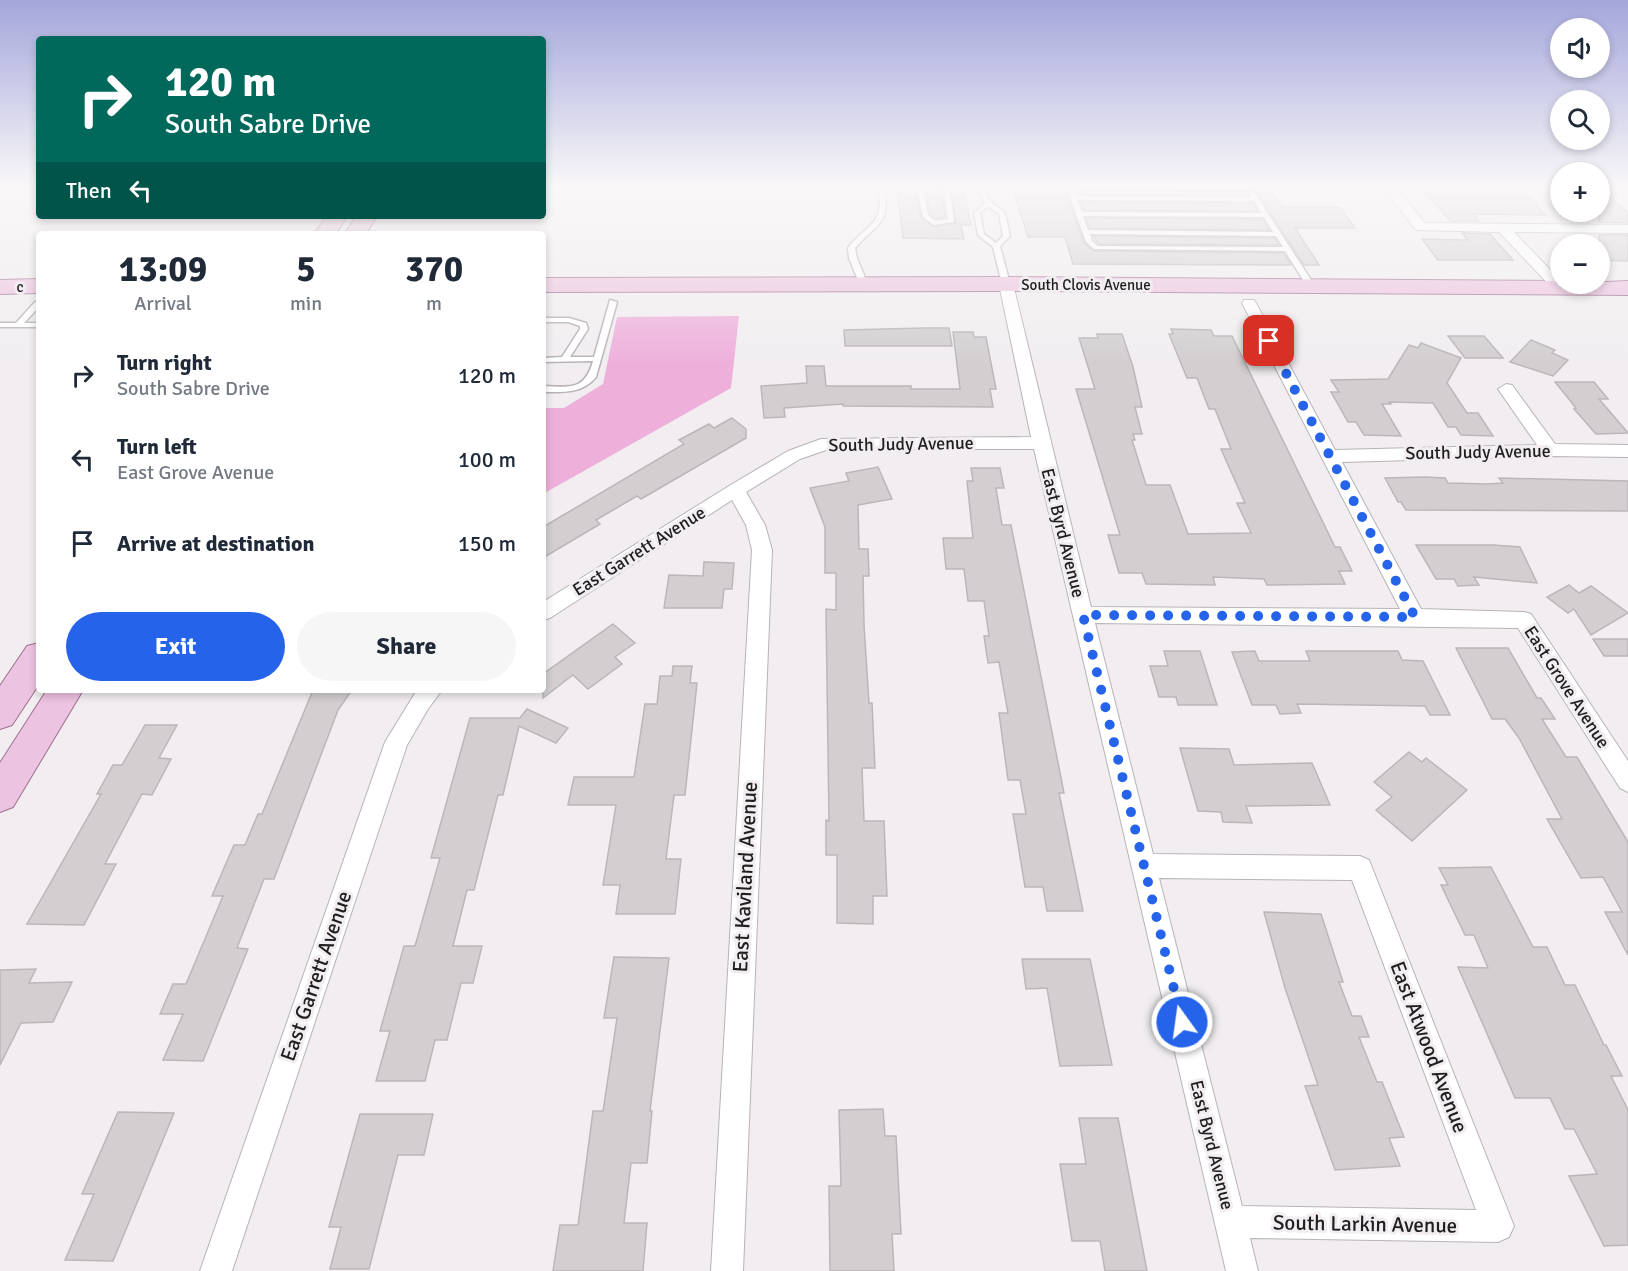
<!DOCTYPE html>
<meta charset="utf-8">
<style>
body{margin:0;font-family:Signika,sans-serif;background:#f6f6f7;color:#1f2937;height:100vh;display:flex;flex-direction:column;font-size:22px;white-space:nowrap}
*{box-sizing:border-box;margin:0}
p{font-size:20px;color:#747a83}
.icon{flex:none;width:33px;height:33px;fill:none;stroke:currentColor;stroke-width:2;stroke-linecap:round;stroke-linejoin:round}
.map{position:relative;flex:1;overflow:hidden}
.side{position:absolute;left:36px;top:231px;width:510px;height:462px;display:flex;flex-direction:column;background:#fff;border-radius:6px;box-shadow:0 3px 9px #0003}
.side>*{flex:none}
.banner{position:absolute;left:36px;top:36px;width:510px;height:183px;border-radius:6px;box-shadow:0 3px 9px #0003;background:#00695c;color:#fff;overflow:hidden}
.buttons{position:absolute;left:1550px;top:18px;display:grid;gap:12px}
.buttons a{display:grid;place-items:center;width:60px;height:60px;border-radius:50%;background:#fff;box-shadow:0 3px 9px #0003;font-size:30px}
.pin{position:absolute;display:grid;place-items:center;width:51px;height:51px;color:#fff;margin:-26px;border-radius:12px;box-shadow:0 3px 9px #0006}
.me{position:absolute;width:66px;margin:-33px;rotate:346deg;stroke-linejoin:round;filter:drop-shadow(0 0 4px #0008)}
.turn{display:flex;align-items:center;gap:21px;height:126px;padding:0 30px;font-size:27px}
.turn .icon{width:78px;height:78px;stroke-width:2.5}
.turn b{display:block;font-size:42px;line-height:51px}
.then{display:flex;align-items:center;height:57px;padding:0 30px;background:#0003;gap:12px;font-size:22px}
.eta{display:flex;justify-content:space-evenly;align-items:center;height:102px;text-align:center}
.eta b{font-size:36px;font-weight:700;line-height:42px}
.action{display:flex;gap:12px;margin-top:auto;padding:12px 30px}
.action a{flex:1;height:69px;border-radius:36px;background:#2563eb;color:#fff;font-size:24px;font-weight:700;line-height:69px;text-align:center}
.action a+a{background:#f6f6f7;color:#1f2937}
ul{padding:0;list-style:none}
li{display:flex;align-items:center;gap:18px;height:84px;padding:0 30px}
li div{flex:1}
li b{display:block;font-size:22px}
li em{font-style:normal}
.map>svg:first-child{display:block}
.green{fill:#eeb0db}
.building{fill:#d3cfd1;stroke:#bbb6b9;stroke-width:1.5}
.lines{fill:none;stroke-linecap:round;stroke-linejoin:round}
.service-casing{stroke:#b8b3b6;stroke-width:3}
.minor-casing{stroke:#b8b3b6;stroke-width:2}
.primary-casing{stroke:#9d6f8f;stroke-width:2}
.service{fill:#fff;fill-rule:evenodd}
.minor{fill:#fff;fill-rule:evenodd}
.primary{fill:#ecc3e0;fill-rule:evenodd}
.route{stroke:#2563eb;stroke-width:10;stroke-dasharray:0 18}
.labels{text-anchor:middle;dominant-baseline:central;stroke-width:6;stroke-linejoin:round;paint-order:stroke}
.far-street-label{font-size:15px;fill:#201e1f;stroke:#f1edf0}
.street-label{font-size:18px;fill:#201e1f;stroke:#f1edf0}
.near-street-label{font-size:21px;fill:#201e1f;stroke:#f1edf0}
</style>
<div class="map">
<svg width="1628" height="1271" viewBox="0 0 1628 1271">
<rect width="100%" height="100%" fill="#f1edf0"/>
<polygon class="green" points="739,316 731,388 543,494 543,408 564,408 603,384 617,317"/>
<g class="building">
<polygon points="897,186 915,186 921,217 934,227 956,223 951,187 963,187 971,225 961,225 964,239 903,238"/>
<polygon points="925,186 941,187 945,217 936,219 930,214"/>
<polygon points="1012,186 1059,186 1061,190 1065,190 1084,243 1094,251 1284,253 1291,265 1073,264 1065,237 1028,237"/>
<polygon points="1253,186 1268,186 1282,207 1340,207 1355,228 1295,228 1319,265 1304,265 1256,191 1253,190"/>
<polygon points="1418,186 1517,186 1546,215 1473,214 1479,221 1451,221"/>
<polygon points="1599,187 1628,213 1628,223 1599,222"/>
<polygon points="1076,191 1247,192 1247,195 1077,194"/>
<polygon points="1080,202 1253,203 1257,211 1084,210"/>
<polygon points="1086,218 1263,219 1269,230 1090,228"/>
<polygon points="1462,233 1490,234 1513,260 1438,260 1422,239 1468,240"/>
<polygon points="1599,235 1628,235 1628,261 1599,260"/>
<polygon points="1093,236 1275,238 1279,245 1099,244"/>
<polygon points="924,328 949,328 952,346 845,346 844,330"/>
<polygon points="1171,329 1211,330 1214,336 1232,336 1335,547 1340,547 1352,571 1339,571 1345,584 1267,585 1264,579 1213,577 1215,585 1146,584 1142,573 1119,573 1108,535 1120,535 1076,389 1095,389 1079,338 1098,338 1097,334 1122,334 1133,367 1142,407 1135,407 1142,434 1133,434 1135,440 1132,440 1146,485 1170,485 1188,534 1251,533 1237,503 1245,503 1221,449 1231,449 1215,409 1209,409 1197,378 1187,378 1169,334 1173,334"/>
<polygon points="953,332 973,332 974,337 986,337 996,389 990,389 993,407 843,406 843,404 784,408 785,417 764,418 761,386 807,383 806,366 824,366 826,386 911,386 911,389 960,389"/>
<polygon points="1448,336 1484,336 1503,358 1465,358"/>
<polygon points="1531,340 1555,350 1552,353 1568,360 1553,376 1510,362"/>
<polygon points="1421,343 1461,358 1447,383 1467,413 1478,413 1493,436 1461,435 1456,427 1448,427 1433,403 1389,402 1391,404 1382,404 1401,436 1364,435 1356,422 1348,422 1331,392 1339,392 1331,380 1388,379 1409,345 1418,348"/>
<polygon points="1555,382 1594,382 1608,399 1599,399 1628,433 1596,434 1574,409 1576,408"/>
<polygon points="732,418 746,429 746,438 641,499 637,496 596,520 600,524 543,558 543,527 684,444 679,440 709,424 714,428"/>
<polygon points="878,467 892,499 858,505 859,549 868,549 869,576 863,576 864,625 869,703 872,703 875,768 862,768 864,821 884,821 887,896 873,896 873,924 837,923 837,855 826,855 826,820 829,821 826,609 836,610 836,573 825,573 825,527 810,488 849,481 846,473"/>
<polygon points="971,468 1000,468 1004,488 996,488 1002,525 1011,525 1064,793 1059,793 1083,911 1047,911 1043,887 1025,887 1013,814 1026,814 1020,780 1008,780 999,713 1008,713 999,662 988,663 984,636 989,636 984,601 968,601 964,569 946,569 943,538 973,538 967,481 973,481"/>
<polygon points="1425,477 1445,478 1448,483 1488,484 1503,483 1499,478 1628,481 1628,511 1406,510 1401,502 1398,502 1385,478"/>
<polygon points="1416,545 1493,545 1520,547 1537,583 1474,577 1479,585 1458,586 1454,579 1436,579"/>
<polygon points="704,562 734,563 732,589 724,589 722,608 664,608 669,575 703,576"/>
<polygon points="1569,585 1579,593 1591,586 1628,613 1591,635 1574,609 1568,613 1547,597"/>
<polygon points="613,624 635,643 615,657 622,664 588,689 573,675 543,698 543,674"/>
<polygon points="1593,639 1628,639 1628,656 1604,656"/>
<polygon points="1456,648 1508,648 1537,698 1541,698 1555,719 1542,719 1566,757 1577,757 1628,842 1628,955 1605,912 1622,912 1603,877 1581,878 1547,819 1562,819 1519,738 1505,719 1492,719"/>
<polygon points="1164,651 1200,651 1217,705 1178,705 1176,697 1159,697 1150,666 1168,666"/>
<polygon points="1255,651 1259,661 1310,661 1306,651 1398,651 1402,660 1423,661 1450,715 1430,715 1425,706 1297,704 1301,713 1280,714 1276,705 1252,705 1232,652"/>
<polygon points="673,666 692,666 690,683 697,683 685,795 674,795 666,859 681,859 675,914 616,914 620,885 603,885 616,805 568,805 574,777 634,777 645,704 657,704 660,676 672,676"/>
<polygon points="313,690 352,690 338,710 274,879 264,879 237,948 248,949 203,1061 163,1060 183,1014 160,1014 173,984 186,984 223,896 212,896 234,845 245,845 258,814 262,814"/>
<polygon points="527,709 568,728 556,743 519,726 503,795 498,795 474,890 467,890 453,946 482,946 473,983 461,983 447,1040 435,1040 425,1081 376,1081 390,1031 380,1031 404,946 415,946 440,858 431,858 470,718 520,718"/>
<polygon points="145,725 177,725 159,758 171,759 152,795 142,794 105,864 116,864 84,925 27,924 101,794 97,794 113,765 122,765"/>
<polygon points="1180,748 1229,749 1234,765 1312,763 1330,805 1246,806 1252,823 1223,822 1221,812 1198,811"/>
<polygon points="1409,752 1422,762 1426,758 1467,790 1412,841 1376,810 1392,797 1374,782"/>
<polygon points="1491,867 1533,947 1547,947 1565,985 1575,985 1604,1045 1606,1045 1622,1076 1611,1076 1628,1110 1628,1245 1604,1246 1569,1176 1597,1174 1574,1129 1565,1129 1550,1098 1515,1098 1458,967 1488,968 1474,935 1465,935 1441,885 1448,885 1439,868"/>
<polygon points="1264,912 1321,914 1343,982 1339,982 1352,1016 1361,1016 1369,1037 1359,1037 1377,1082 1382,1082 1404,1137 1389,1138 1400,1166 1335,1170 1305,1086 1318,1085 1285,988"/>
<polygon points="614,957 669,958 650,1111 652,1111 647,1163 631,1163 624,1223 647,1223 643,1271 553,1271 560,1225 578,1225 593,1111 603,1111 617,1018 604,1018"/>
<polygon points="1022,959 1090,959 1112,1065 1060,1066 1047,988 1026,989"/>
<polygon points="36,969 29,983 72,982 53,1022 21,1023 0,1065 0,970"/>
<polygon points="883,1109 885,1136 896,1136 901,1234 892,1234 894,1271 830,1271 829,1186 841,1186 839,1110"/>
<polygon points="118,1112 174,1113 113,1261 65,1260 94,1194 82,1194"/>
<polygon points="360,1114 433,1114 424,1155 398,1155 369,1269 330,1269 341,1227 329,1227"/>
<polygon points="1079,1118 1118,1118 1147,1271 1105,1271 1100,1241 1072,1241 1060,1164 1086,1164"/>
</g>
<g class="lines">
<g class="service-casing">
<g id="service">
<path d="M878 186H884C891 225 877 223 855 248L857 258 868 285 864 287 860 285 849 258 848 248C869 221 885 227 878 186Z"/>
<polygon points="917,186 923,186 928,215 935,221 948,219 943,186 949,186 954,222 934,225 923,217"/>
<path d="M976 186H982L991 202 1005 213 1010 236 1000 246 1010 284 1009 286 1002 284 993 247 978 235 974 213 985 203ZM988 206 999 214 1003 236 996 243 984 234 980 213Z"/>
<path d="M1066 186 1251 187V189L1249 190 1073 189 1076 196 1251 197 1249 193 1254 192 1315 286 1308 288 1285 251 1094 249 1086 242ZM1077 200 1254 201 1261 213 1082 212ZM1083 216 1264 217 1273 232 1088 230ZM1090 234 1276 236 1283 247 1098 246 1092 241Z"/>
<path d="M610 300 617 302 596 377C582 394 563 392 543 392V386C569 387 585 391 593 361L543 362V358L562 357 580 329V326L568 322H543V318H569L586 323 588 329 570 357H594Z"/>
<polygon points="35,302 39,302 39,307 24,323 39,323 39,327 0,327 0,323 16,323"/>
</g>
</g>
<g class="minor-casing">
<g id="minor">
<polygon points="1382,186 1394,186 1425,223 1628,225 1628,233 1514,232 1560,280 1560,284 1564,284 1566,287 1564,290 1554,290 1499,232 1416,230"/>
<polygon points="1533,186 1546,186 1560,199 1560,210 1555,209"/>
<path d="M1006 280 1013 284 1091 607 1400 609 1242 303 1244 300H1254L1256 303 1335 450 1537 445 1498 389 1506 384 1512 385 1555 444 1628 445V457L1550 456 1342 462 1421 609 1524 612 1531 614 1628 761V792L1620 788 1518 628 1095 623 1153 854 1360 856 1369 860 1514 1226 1509 1237 1498 1242 1250 1238 1258 1271H1226L1034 449H829L800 459 746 492 765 525 772 550 743 1271H711L752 550 746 525 732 500 550 618 543 620V602L729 486 788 451 821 439 1031 437 999 284ZM1159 878 1352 880 1476 1210 1242 1206Z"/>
<polygon points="417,690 442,690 428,709 407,745 232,1271 200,1271 385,742"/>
</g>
</g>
<g class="primary-casing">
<g id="primary">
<polygon points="327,216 347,216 336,234 314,234"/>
<polygon points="357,216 377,216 366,234 344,234"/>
<polygon points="1006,277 1560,281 1560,284 1628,281 1628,295 1006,291 543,292 543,278"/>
<polygon points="39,279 39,293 0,294 0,280"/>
<polygon points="39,643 39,684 12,725 0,729 0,686 27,646"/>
<polygon points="47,690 83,690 13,807 0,812 0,763"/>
</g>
</g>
<use href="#service" class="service"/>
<use href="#minor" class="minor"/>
<use href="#primary" class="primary"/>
</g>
<linearGradient id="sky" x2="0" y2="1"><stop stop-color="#a4a6db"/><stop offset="0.51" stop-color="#f9f7f8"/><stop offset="1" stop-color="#f9f7f8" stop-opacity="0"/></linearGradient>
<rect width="1628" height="364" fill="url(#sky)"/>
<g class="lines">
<polyline class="route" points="1182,1022 1083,615 1415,617 1269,341"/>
</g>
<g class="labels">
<g class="far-street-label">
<text x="1086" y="285">South Clovis Avenue</text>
<text x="20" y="287">c</text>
</g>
<g class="street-label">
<text transform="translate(901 444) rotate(-1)">South Judy Avenue</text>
<text transform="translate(1478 452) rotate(-1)">South Judy Avenue</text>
<text transform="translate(1063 533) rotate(76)">East Byrd Avenue</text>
<text transform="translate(639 551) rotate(-32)">East Garrett Avenue</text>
<text transform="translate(1567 687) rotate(57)">East Grove Avenue</text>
<text transform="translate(1212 1145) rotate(76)">East Byrd Avenue</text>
</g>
<g class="near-street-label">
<text transform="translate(745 877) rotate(-87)">East Kaviland Avenue</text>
<text transform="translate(316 976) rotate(-71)">East Garrett Avenue</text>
<text transform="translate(1429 1047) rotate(69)">East Atwood Avenue</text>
<text transform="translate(1365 1224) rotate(1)">South Larkin Avenue</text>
</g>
</g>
</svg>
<div class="buttons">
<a><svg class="icon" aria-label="sound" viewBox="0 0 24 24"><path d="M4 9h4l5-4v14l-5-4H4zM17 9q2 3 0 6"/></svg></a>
<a><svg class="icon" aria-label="search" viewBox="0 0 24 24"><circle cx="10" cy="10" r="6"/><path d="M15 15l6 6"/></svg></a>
<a>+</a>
<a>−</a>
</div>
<div class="pin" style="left:1269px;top:341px;background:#d93025"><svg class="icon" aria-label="arrive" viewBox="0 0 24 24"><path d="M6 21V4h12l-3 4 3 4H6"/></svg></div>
<svg class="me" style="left:1182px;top:1022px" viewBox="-20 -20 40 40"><circle r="17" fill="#2563eb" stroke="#fff" stroke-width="3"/><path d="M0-11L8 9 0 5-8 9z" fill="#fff"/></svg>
<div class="banner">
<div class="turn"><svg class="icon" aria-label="right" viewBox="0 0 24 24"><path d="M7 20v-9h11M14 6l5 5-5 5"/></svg><div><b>120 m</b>South Sabre Drive</div></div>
<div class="then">Then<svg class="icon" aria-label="left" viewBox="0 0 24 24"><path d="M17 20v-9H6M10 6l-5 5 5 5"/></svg></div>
</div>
<section class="side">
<div class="eta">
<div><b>13:09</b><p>Arrival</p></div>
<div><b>5</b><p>min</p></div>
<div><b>370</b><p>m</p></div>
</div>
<ul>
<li><svg class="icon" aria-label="right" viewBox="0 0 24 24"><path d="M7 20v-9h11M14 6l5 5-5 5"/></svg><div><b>Turn right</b><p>South Sabre Drive</p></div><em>120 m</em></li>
<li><svg class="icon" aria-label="left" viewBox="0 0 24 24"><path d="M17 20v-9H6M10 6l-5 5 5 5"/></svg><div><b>Turn left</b><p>East Grove Avenue</p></div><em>100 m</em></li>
<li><svg class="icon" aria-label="arrive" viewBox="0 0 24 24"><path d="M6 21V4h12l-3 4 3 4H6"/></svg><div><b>Arrive at destination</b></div><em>150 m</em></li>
</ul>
<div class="action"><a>Exit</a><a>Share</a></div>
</section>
</div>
